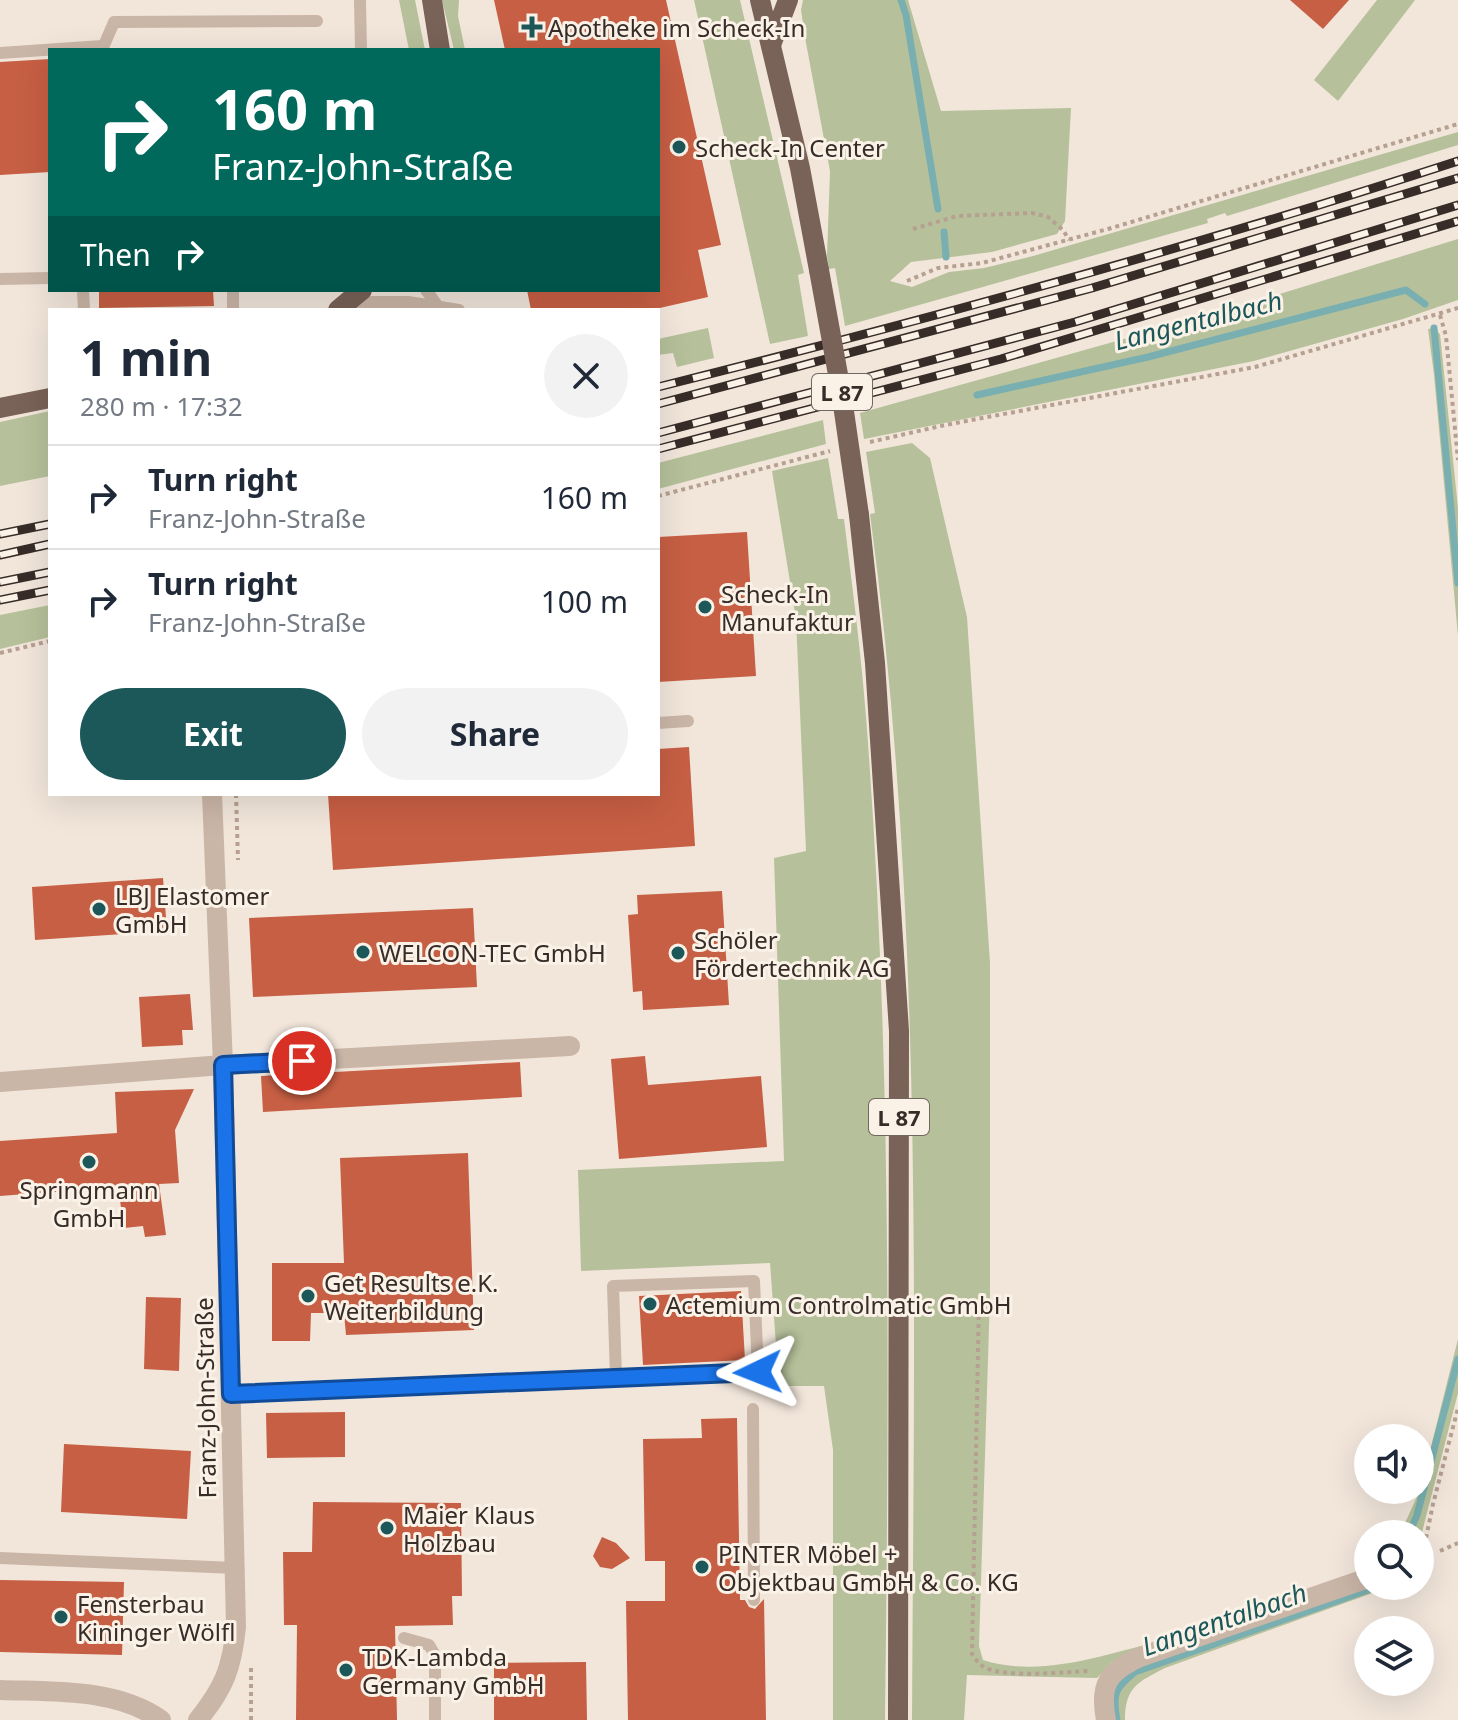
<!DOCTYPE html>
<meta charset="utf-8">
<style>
body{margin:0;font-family:"Noto Sans",sans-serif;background:#f2f2f3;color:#1f2937;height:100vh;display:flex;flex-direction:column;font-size:30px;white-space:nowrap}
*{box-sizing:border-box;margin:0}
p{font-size:26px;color:#747a83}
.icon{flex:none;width:44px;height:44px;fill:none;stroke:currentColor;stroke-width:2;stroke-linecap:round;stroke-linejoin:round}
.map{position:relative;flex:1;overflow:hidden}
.sheet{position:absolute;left:48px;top:308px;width:612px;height:488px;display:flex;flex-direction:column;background:#fff;border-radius:0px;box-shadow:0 8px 32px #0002}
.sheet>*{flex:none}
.hud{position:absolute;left:48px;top:48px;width:612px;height:244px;border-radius:0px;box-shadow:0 8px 32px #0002;background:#00695c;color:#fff;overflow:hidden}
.buttons{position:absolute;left:1354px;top:1424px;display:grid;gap:16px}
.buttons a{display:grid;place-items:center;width:80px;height:80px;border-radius:50%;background:#fff;box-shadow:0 8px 32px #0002;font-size:40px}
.pin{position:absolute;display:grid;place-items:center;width:68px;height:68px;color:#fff;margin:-34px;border:4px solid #fff;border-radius:50%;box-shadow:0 2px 8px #0007}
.me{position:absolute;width:88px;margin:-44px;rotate:268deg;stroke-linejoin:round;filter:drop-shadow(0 0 6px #0008)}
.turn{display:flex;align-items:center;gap:28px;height:168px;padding:0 32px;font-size:36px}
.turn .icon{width:104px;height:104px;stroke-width:2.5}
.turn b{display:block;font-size:56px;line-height:68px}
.then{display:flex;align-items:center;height:76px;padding:0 32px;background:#0003;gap:16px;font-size:30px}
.round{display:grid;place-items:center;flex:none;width:84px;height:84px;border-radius:42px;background:#f2f2f3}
.overview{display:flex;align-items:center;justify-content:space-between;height:136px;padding:0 32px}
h1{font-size:48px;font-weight:700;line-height:60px}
.primary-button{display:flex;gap:16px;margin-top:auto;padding:16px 32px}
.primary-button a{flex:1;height:92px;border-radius:48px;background:#1c5759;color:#fff;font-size:32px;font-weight:700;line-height:92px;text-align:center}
.primary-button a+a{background:#f2f2f3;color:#1f2937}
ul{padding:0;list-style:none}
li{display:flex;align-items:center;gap:24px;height:104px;padding:0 32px;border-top:2px solid #e0e1e3}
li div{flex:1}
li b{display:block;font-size:30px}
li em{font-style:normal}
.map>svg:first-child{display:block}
.green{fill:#b6c19b}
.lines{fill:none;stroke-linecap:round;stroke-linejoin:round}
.stream{stroke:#79afb0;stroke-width:7}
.building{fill:#c75f44}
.path{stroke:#b6a091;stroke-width:4;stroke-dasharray:4 4;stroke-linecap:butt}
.service{stroke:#cab6a7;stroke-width:12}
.minor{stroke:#cab6a7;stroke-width:20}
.primary{stroke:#796258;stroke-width:20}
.rail-casing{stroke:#372c27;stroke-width:9}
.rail{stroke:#faf1e7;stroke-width:6;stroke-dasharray:18;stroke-linecap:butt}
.primary-bridge{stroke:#796258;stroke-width:20}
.route-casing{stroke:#114b97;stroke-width:20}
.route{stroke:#1a73e8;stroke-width:14}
.poi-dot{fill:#1c5759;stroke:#faf1e7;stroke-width:3}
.labels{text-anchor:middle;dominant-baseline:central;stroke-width:6;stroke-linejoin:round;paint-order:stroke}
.shield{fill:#faf1e7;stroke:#726761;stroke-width:2}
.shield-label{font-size:22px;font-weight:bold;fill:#372c27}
.poi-label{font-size:24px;fill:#372c27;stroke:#faf1e7;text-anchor:start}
.street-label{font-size:24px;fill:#372c27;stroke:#faf1e7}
.water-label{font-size:26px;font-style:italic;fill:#1c5759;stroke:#faf1e7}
</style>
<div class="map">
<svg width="1458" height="1720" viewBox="0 0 1458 1720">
<rect width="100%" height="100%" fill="#f2e6db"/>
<g class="green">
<polygon points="399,0 415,0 425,50 409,50"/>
<polygon points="442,0 459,0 458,16 465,50 454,50"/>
<polygon points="694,0 740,0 804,273 798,275 808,336 770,344"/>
<polygon points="803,0 908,0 941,111 1071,108 1065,221 1057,234 992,252 911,262 890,281 912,287 949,272 984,268 1033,256 1458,132 1458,145 1227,216 1225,213 1207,219 1208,223 845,326 835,268 829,269 827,256 830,171 806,43 801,10"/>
<polygon points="1377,0 1415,0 1338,101 1314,80"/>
<polygon points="1458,239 1458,300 1403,319 1254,361 864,439 860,413 1234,308"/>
<polygon points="708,328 714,358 677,367 673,353 658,355 658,339"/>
<polygon points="1434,328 1440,334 1458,508 1458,636 1434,375 1428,329"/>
<polygon points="50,411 50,476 0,486 0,422"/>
<polygon points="823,420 826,444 658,489 658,463"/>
<path d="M912 443 930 458 967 617 990 963V1296L979 1646 983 1660C1041 1679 1110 1653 1168 1639L1111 1663 1097 1678 967 1675 964 1720H912C914 1318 924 914 870 514L875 513 866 452Z"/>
<path d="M828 458 838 519H844C852 585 861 651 866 717 892 1050 889 1386 885 1720H833V1450L824 1386H779L770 1263 581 1271 578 1170 784 1161 774 858 806 851 796 619 772 471Z"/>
<polygon points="50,605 50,637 0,649 0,615"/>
<polygon points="1458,1339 1458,1393 1420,1540 1420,1534 1400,1534 1420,1490"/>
<path d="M1368 1586H1392L1165 1668C1138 1682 1125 1687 1125 1720H1112L1110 1696 1122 1671Z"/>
</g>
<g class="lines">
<g class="stream">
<polyline points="901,0 906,15 938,209"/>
<polyline points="944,232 946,257"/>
<polyline points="1434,328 1458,583"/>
<polyline points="977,395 1148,357 1406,290 1425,304"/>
<polyline points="1409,1534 1417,1515 1458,1359"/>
<path d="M1117 1720C1112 1694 1115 1688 1135 1672L1379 1586"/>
</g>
</g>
<g class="building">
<polygon points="494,0 666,0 721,245 698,250 708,297 651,310 531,310 527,290 658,290 658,50 505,50"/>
<polygon points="1290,0 1349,0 1323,29"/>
<polygon points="50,59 50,172 0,175 0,62"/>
<polygon points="99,290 213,290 214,306 99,308"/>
<polygon points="747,532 756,676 658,682 658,537"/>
<polygon points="689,747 695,846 333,870 328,794 658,794 658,749"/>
<polygon points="163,878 167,931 35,940 32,887"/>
<polygon points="722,891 729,1005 643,1010 642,991 633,992 628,915 638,914 637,895"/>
<polygon points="473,908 477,987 253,997 249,918"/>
<polygon points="190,994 193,1030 182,1030 183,1045 142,1047 139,997"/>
<polygon points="645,1056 648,1085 761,1076 767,1147 619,1159 611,1059"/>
<polygon points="520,1062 522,1097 263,1112 261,1076"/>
<polygon points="194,1089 175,1130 179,1183 159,1184 166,1235 145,1237 143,1226 124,1228 118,1187 0,1196 0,1141 117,1133 115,1092"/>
<polygon points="468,1153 474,1330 346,1335 344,1313 311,1313 310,1341 272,1341 272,1263 344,1263 340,1158"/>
<polygon points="741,1291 745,1360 643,1365 639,1296"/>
<polygon points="146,1297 181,1298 179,1371 144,1369"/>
<polygon points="345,1412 345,1457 267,1458 266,1413"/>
<polygon points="737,1418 740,1600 745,1600 749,1607 755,1609 764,1599 766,1720 628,1720 626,1601 665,1601 665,1561 645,1561 643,1439 702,1438 701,1419"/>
<polygon points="64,1444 191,1451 187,1519 61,1512"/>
<polygon points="313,1502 461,1503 462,1596 452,1596 453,1625 395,1626 397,1720 296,1720 297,1625 284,1625 283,1552 312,1552"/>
<polygon points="602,1537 616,1543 630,1558 612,1569 600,1567 593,1556"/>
<polygon points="0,1580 124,1582 122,1655 0,1652"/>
<polygon points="586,1662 587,1720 494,1720 494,1663"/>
</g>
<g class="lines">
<g class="path">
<polyline points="913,229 957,216 1032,213 1048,217 1063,230 1069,240"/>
<polyline points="907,281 938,268 982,263 1108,229 1458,124"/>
<polyline points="1440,315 1446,336 1458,460"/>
<polyline points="870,442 945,425 1255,367 1458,308"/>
<polyline points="658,496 830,451"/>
<polyline points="0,653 50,641"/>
<polyline points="236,794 238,860"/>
<path d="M979 1300 972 1654C976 1660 979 1665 986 1668 1007 1678 1065 1672 1090 1671"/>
<polyline points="1426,1538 1433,1504 1458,1408"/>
<polyline points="1440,1551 1458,1543"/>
<polyline points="251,1720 251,1668"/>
</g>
<g class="service">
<polyline points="360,0 361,50"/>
<polyline points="102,50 114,22 317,21"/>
<polyline points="0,53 102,46"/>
<polyline points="0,279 50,278"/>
<polyline points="83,290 84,310"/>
<polyline points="233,290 233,310"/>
<polyline points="426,290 437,305"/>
<polyline points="350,302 408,302 459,310"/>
<polyline points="658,723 688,721"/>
<polyline points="231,1394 758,1372 754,1281 613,1286 616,1377"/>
<polyline points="753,1409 754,1600"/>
<polyline points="0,1558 235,1568"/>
<polyline points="404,1638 429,1645 435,1655 435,1720"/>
</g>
<g class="minor">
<polyline points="0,1082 223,1065 570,1046"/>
<polyline points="1420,1559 1423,1558"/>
<path d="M0 1690C53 1692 116 1688 161 1720"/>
<path d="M198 1720C224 1688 232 1668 236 1627L223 1065 212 794"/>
<path d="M1106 1720C1099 1684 1108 1672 1140 1657L1368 1578"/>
</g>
<g class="primary">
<polyline points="432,0 440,50"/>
<polyline points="760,0 800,168 819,270"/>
<polyline points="771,45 788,0"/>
<polyline points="338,310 362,290"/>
<polyline points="0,408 50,398"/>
<polyline points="859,515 875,663 899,1031 898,1720"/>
</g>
<g class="rail-casing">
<g id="rail">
<path d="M658 387C927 320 1194 247 1458 161"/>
<polyline points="658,404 1092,288 1458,178"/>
<polyline points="658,433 1075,322 1458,205"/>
<polyline points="658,449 1001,359 1458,221"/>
<polyline points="0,534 50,524"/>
<polyline points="0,555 50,544"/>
<polyline points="0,582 50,572"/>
<polyline points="0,600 50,590"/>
</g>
</g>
<use href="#rail" class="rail"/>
<polyline class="primary-bridge" points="819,270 841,391 859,515"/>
</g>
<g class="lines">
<g class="route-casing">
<polyline id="route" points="302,1061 223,1065 231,1394 758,1372"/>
</g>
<use href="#route" class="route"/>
</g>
<g class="poi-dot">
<path d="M528 15h8v8h8v8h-8v8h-8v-8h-8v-8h8z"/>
<circle cx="679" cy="147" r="8"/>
<circle cx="705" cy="607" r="8"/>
<circle cx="99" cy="909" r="8"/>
<circle cx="363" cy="952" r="8"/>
<circle cx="678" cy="953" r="8"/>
<circle cx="89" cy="1162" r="8"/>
<circle cx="308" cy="1296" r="8"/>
<circle cx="650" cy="1304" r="8"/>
<circle cx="387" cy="1528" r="8"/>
<circle cx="702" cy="1567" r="8"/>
<circle cx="61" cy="1617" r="8"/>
<circle cx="346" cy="1670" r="8"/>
</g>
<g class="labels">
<g class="shield">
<rect x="812" y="374" width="60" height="36" rx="6"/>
<rect x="869" y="1099" width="60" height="36" rx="6"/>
</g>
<g class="shield-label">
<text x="842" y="392">L 87</text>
<text x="899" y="1117">L 87</text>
</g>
<g class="poi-label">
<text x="548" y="27">Apotheke im Scheck-In</text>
<text x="695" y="147">Scheck-In Center</text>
<text x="721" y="593">Scheck-In<tspan x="721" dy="28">Manufaktur</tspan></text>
<text x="115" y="895">LBJ Elastomer<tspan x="115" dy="28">GmbH</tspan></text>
<text x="694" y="939">Schöler<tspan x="694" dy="28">Fördertechnik AG</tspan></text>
<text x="379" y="952">WELCON-TEC GmbH</text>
<text x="89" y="1189" text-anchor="middle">Springmann<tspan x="89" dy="28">GmbH</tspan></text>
<text x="324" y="1282">Get Results e.K.<tspan x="324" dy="28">Weiterbildung</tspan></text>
<text x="666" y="1304">Actemium Controlmatic GmbH</text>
<text x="403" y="1514">Maier Klaus<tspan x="403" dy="28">Holzbau</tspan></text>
<text x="718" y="1553">PINTER Möbel +<tspan x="718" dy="28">Objektbau GmbH &amp; Co. KG</tspan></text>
<text x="77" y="1603">Fensterbau<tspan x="77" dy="28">Kininger Wölfl</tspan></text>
<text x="362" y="1656">TDK-Lambda<tspan x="362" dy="28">Germany GmbH</tspan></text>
</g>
<g class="street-label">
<text transform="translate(205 1398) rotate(-91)">Franz-John-Straße</text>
</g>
<g class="water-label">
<text transform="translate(1198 320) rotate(-14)">Langentalbach</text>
<text transform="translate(1224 1619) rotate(-19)">Langentalbach</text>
</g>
</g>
</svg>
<div class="buttons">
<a><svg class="icon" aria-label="sound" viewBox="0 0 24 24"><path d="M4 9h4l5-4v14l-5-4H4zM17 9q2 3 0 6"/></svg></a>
<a><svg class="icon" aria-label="search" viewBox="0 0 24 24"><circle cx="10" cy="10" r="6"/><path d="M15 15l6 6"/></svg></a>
<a><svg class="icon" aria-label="layers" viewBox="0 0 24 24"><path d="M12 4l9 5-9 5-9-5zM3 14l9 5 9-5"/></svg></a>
</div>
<div class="pin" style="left:302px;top:1061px;background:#d93025"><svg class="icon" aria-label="arrive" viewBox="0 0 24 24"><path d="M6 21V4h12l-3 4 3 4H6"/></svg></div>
<svg class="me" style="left:758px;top:1372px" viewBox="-20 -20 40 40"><path d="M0-17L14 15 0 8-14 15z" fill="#1a73e8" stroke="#fff" stroke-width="4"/></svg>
<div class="hud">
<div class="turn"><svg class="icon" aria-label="right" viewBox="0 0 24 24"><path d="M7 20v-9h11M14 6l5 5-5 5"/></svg><div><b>160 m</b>Franz-John-Straße</div></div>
<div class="then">Then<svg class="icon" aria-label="right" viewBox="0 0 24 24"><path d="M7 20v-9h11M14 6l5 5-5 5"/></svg></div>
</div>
<section class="sheet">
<div class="overview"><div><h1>1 min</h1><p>280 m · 17:32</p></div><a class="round"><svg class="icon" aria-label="close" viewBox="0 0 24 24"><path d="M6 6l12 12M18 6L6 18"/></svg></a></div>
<ul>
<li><svg class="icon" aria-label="right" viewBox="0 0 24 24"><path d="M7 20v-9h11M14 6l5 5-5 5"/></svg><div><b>Turn right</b><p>Franz-John-Straße</p></div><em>160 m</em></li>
<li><svg class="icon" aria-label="right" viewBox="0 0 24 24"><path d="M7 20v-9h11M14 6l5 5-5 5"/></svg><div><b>Turn right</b><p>Franz-John-Straße</p></div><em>100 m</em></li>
</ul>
<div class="primary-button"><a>Exit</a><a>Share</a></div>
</section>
</div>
